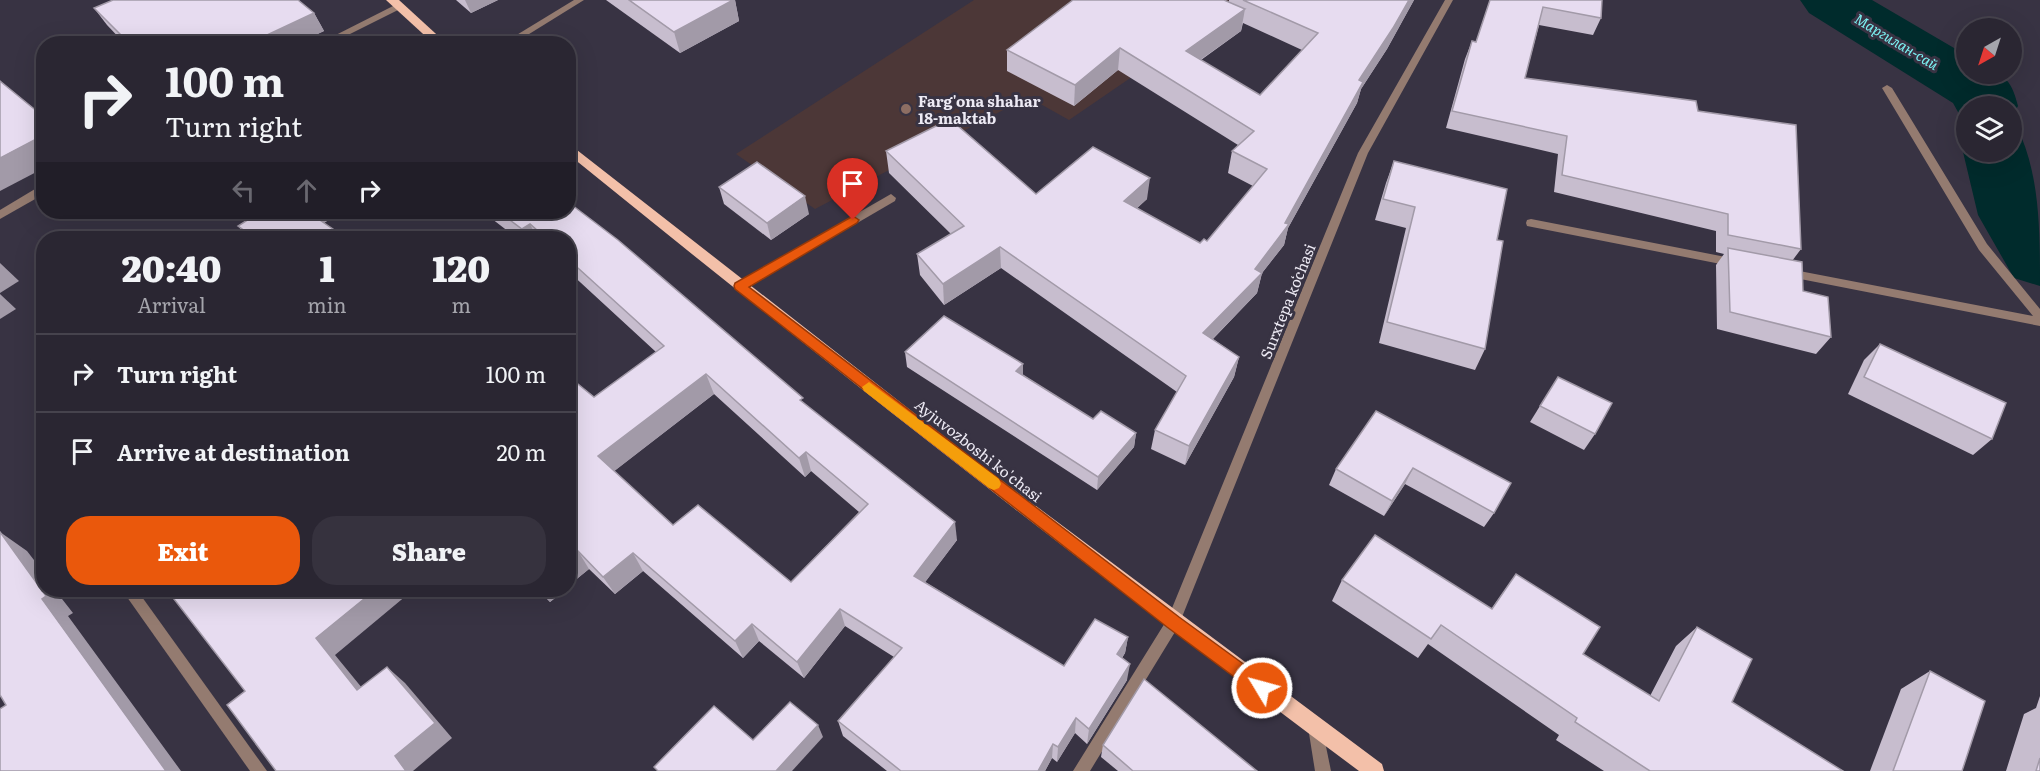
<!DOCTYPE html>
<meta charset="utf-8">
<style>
body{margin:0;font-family:Literata,serif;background:#36323e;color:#f1f3f6;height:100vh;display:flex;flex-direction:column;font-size:22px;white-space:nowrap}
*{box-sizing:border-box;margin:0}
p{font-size:20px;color:#a5a5ac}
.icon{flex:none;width:33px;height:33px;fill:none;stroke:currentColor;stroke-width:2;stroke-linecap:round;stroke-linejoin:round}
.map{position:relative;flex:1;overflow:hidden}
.side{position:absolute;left:36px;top:231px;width:540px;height:366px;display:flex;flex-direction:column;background:#2a2632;border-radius:24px;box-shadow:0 6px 24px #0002,0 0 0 2px #46434d}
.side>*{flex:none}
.banner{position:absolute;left:36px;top:36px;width:540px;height:183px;border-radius:24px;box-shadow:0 6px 24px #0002,0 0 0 2px #46434d;background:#2a2632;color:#f1f3f6;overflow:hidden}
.needle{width:39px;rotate:219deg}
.fabs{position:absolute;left:1956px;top:18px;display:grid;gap:12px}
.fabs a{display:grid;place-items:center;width:66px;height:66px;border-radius:50%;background:#2a2632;box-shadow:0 6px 24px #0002,0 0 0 2px #46434d;font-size:30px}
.pin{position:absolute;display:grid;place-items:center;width:51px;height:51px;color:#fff;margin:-62px -26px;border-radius:50% 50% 50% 0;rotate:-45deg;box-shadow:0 0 6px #0007}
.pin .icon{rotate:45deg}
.me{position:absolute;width:66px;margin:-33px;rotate:307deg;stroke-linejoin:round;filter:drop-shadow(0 0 4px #0008)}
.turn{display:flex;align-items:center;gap:21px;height:126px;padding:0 30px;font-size:27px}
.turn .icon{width:78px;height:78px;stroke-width:2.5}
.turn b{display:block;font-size:42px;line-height:51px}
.lanes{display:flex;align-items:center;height:57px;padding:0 30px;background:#0003;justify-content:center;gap:30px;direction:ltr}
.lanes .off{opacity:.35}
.eta{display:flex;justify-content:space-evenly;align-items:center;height:102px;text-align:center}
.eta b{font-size:36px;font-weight:800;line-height:42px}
.cta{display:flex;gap:12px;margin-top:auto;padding:12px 30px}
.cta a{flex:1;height:69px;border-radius:24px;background:#ea580c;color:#fff;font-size:24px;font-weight:800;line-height:69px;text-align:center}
.cta a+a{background:#36323e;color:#f1f3f6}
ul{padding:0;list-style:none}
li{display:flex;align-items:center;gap:18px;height:78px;padding:0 30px;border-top:2px solid #46434d}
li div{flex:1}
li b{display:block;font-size:22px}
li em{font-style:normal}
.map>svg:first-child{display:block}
.education{fill:#4c3737}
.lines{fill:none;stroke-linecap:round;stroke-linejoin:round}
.river{fill:#002b2c;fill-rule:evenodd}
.service{fill:#947b70;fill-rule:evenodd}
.minor{fill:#947b70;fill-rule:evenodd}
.primary{fill:#f3c0a9;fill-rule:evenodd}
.wall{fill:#c7bdce;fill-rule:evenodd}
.shaded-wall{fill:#a29aa8}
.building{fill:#e7dcf0;stroke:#a29aa8;stroke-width:1.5;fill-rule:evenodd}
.route{fill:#ea580c;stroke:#983908;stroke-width:1.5}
.slow{fill:#f59e0b}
.education-dot{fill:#8d6e63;stroke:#383343;stroke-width:2}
.labels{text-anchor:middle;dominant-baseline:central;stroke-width:6;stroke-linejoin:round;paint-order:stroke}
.far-water-label{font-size:14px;font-style:italic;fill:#7cf3f4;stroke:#383343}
.poi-label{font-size:15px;font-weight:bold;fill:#edeaf4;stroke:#383343;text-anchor:start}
.street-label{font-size:15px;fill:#edeaf4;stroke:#383343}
</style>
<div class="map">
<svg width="2040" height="771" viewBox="0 0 2040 771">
<rect width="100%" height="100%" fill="#383343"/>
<polygon class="education" points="974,0 1228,0 1237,5 1069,120 1028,97 815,209 736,154"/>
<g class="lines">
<g class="river">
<path d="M1800 0H1872L1966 55V74C1999 74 2009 70 2018 106L2012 117V106H1966V122L1963 121 1953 103 1809 13Z"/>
<path d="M2012 133 2021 136C2040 181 2040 235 2040 286L2014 278 1978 215 1963 152 1966 147V152H2012Z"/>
</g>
<g class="service">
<polygon points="1887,85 1892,88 1987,244 2040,309 2040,326 1785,276 1783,273 1785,270 1789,269 2033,316 1979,250 1882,88"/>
<polygon points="891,194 896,198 895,201 744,289 736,289 734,286 736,283"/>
<polygon points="1531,219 1736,259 1742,263 1736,267 1527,226 1526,223 1527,220"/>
</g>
<g class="minor">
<polygon points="574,0 584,0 513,44 502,44"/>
<polygon points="1445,0 1453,0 1368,153 1178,627 1090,771 1073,771 1168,618 1358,153"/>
<polygon points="399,3 402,4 402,8 330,44 318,44"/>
<polygon points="40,186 44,186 44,194 0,219 0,210"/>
<polygon points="122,590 137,590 267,771 250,771"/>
<polygon points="1315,720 1320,722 1322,727 1331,771 1315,771 1308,727 1310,722"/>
</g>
<g class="primary">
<polygon points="386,0 399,0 447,44 434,44"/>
<path d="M568 143 973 459 1382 764 1384 771H1359C1091 571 828 365 568 154Z"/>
</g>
</g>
<g class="wall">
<polygon points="456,0 498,0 471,13"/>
<polygon points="606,0 735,0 739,21 680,53"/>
<path d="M1229 0H1414L1387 49 1361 89 1357 103 1288 228 1284 245 1262 273 1257 293 1213 339 1239 357 1234 377 1185 465 1151 449 1155 430 1177 392 1001 268 944 305 920 275 917 254 951 234 889 173 886 151 1036 194 1147 199 1137 208 1200 243 1207 241 1253 186 1228 173 1232 151 1238 145 1118 70 1074 106 1007 71V50L1229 2ZM1243 23 1302 50 1260 95 1201 60 1241 31Z"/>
<polygon points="1490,0 1602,0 1601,18 1593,35 1539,25 1525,78 1698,111 1801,249 1792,261 1803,291 1831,337 1816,354 1717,329 1716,265 1724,254 1716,252 1716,231 1554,192 1558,154 1446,128 1465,59 1472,41 1476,42"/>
<polygon points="94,8 314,13 324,31 296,44 125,44 107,25"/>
<polygon points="1394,161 1497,240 1485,349 1475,370 1379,343 1406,228 1375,220 1386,183"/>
<polygon points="719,187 809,214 771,240 724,204"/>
<polygon points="249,212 338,212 339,213 324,223 346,238 248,238 238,226 255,215"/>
<path d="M483 212H568L804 403 957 540 925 582 1064 666 1128 637 1125 653 1122 658 1127 680 1087 744 1075 733 1057 762 1052 758 1045 771H887L843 736 838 721 894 657 845 626 804 678 759 641 743 658 643 571 615 594 589 569 568 586V376L594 397 656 352 568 271V238H517ZM714 394 805 477 811 471 859 512 791 582 673 525 614 471Z"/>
<polygon points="1880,344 1992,439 1973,455 1848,394 1864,360"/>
<polygon points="905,352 1023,364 1023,375 1093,419 1136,433 1134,447 1097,490 907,367"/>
<polygon points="1558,377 1595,434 1584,450 1530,422"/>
<polygon points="1376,411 1494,513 1484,527 1405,484 1384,516 1329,485 1336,469"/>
<polygon points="1516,574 1583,654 1650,696 1676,646 1697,627 1732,702 1843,771 1604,771 1556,740 1559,735 1428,644 1418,658 1332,601 1342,580 1492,608"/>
<polygon points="538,590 565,590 550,602"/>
<polygon points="1930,671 1962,771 1870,771 1901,689"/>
<polygon points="2040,696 2040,771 2006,771 2024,714 2036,708"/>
<polygon points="1103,745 1257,771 1118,771 1101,757"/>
</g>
<g class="shaded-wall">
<polygon points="465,0 498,0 471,13"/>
<polygon points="733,0 735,0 739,21 680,53 674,32"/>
<polygon points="1409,0 1414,0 1387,49 1361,89 1357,103 1288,228 1284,245 1262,273 1257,293 1199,353 1203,333 1255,269 1285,223 1359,80"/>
<polygon points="1245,9 1241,31 1183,72 1186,51"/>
<polygon points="314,13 324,31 296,44 248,44"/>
<polygon points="1120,48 1118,70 1074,106 1075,85"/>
<polygon points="44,135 44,168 0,191 0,158"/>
<polygon points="1150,178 1147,199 1122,222 1124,201"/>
<polygon points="805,196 809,214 771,240 767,223"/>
<polygon points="304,212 338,212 339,213 316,228"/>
<polygon points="530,224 537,238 526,238 522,229"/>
<polygon points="1000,247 1001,268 944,305 943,284"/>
<polygon points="0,263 19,281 0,293"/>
<polygon points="0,294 16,309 0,319"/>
<polygon points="1239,357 1234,377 1185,465 1189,446"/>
<polygon points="1023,364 1023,379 1016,371"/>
<polygon points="706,374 714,394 608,476 598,456"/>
<polygon points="1136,433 1134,447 1097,490 1098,477"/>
<polygon points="806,452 811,471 805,477 799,458"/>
<polygon points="1413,468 1405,484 1384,516 1392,501"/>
<polygon points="955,522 957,540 917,593 914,576"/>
<polygon points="0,532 27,551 44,573 44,590 55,590 73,613 68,616 181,771 166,771 42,599"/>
<polygon points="578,551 589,569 568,586 568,559"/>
<polygon points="633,553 643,571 615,594 603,577"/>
<polygon points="375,590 413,590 335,655 376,705 357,690 316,638"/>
<polygon points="540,590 565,590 550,602"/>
<polygon points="840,609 845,626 804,678 797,662"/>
<polygon points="752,624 759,641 743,658 735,641"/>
<polygon points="1128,637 1125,653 1114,670 1117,654"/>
<polygon points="1130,664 1127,680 1087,744 1089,729"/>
<polygon points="387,667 405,683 452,738 413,771 406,771 395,756"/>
<polygon points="1076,718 1075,733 1057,762 1058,747"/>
<polygon points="818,725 823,737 792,771 776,771"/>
<polygon points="1053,744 1052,758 1045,771 1038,771"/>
</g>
<g class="building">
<polygon points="113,0 298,0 314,13 248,44 130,44 94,8"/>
<polygon points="629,0 733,0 674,32"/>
<polygon points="1073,0 1224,0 1245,9 1186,51 1260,95 1318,33 1243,0 1409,0 1393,28 1359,80 1363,82 1285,223 1289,224 1255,269 1262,273 1203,333 1239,357 1189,446 1155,430 1186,376 1000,247 943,284 917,254 964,226 886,151 950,119 1036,194 1093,147 1150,178 1124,201 1200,243 1204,239 1207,241 1267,169 1232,151 1254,131 1120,48 1075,85 1007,50"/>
<polygon points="1490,0 1602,0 1601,18 1543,7 1525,78 1696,101 1698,111 1796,125 1801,249 1728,235 1728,214 1562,175 1567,136 1452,111 1472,41 1476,42"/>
<polygon points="0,81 44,117 44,135 0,158"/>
<polygon points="1394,161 1507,189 1497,240 1503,241 1485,349 1387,322 1415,207 1383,199"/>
<polygon points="757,162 805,196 767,223 719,187"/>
<path d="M568 202 618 240 803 398 800 400 955 522 914 576 1064 666 1095 619 1128 637 1117 654 1130 664 1089 729 1076 718 1058 747 1053 744 1038 771H901L838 721 902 648 840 609 797 662 752 624 735 641 633 553 603 577 578 551 568 559V376L594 397 664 346 568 259V238H546L530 224 522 229 499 212H568ZM706 374 799 458 806 452 868 504 791 582 698 505 673 525 598 456Z"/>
<polygon points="260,212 308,212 346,238 255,238 238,226"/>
<polygon points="1728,248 1802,262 1803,291 1828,297 1831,337 1730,312"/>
<polygon points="944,316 1023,364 1016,371 1093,419 1101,411 1136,433 1098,477 905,352"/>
<polygon points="1880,344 2006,403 1992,439 1864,377"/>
<polygon points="1558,377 1612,403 1595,434 1540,406"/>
<polygon points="1376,411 1511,483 1494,513 1413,468 1392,501 1336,469"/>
<polygon points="0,532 46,596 42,599 166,771 0,771 0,709 6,705 0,695"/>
<polygon points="1375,535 1492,609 1516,574 1600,627 1583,654 1659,701 1697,627 1752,659 1732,702 1843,771 1650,771 1575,722 1577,718 1441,625 1431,639 1342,580"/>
<polygon points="167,590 375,590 316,638 357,690 387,667 435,723 395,756 406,771 276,771 227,705 245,691"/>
<polygon points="1930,671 1985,701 1962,771 1893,771"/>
<polygon points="1144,679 1257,771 1133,771 1103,745"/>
<polygon points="790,702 818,725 776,771 658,771 654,767 714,706 753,740"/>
<polygon points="2040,758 2040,771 2036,771"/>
</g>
<polygon class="route" points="853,216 859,220 857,223 749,287 1179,617 1268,682 1270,688 1268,693 1262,696 1256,693 1167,627 735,289 734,286 735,283"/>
<polygon class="slow" points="869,382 999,479 1001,484 999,488 994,490 989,488 864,391 862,387"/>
<circle class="education-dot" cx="906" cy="109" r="6"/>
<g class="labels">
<g class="far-water-label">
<text transform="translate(1897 41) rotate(31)">Маргилан-сай</text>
</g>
<g class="poi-label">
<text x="918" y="100">Farg'ona shahar<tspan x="918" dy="17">18-maktab</tspan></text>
</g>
<g class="street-label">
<text transform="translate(1287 301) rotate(-68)">Surxtepa koʻchasi</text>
<text transform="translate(979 450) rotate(38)">Ayjuvozboshi ko'chasi</text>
</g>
</g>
</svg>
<div class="fabs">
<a><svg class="needle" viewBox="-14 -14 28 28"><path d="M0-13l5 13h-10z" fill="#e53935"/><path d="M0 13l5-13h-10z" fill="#a5a5ac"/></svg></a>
<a><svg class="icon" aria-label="layers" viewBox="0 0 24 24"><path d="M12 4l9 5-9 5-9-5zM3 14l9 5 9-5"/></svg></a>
</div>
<div class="pin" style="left:853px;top:220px;background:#d93025"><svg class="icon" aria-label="arrive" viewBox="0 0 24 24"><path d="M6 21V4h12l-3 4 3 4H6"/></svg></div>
<svg class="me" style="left:1262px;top:688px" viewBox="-20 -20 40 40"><circle r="17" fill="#ea580c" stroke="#fff" stroke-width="3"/><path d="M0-11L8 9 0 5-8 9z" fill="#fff"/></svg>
<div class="banner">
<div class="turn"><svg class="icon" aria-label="right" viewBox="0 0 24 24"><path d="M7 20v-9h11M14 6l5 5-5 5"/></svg><div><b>100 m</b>Turn right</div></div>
<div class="lanes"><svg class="icon off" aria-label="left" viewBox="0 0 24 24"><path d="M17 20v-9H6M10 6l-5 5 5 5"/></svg><svg class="icon off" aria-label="ahead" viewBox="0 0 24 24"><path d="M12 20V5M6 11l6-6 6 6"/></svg><svg class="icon" aria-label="right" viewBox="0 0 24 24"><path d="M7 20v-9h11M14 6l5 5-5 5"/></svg></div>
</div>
<section class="side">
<div class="eta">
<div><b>20:40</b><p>Arrival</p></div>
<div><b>1</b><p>min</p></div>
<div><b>120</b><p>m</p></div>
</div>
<ul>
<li><svg class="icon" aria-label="right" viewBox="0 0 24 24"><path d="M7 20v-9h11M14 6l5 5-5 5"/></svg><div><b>Turn right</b></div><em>100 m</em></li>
<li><svg class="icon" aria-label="arrive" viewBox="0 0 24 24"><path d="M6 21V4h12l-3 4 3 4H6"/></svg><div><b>Arrive at destination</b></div><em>20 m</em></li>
</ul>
<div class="cta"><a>Exit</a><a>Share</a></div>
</section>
</div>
